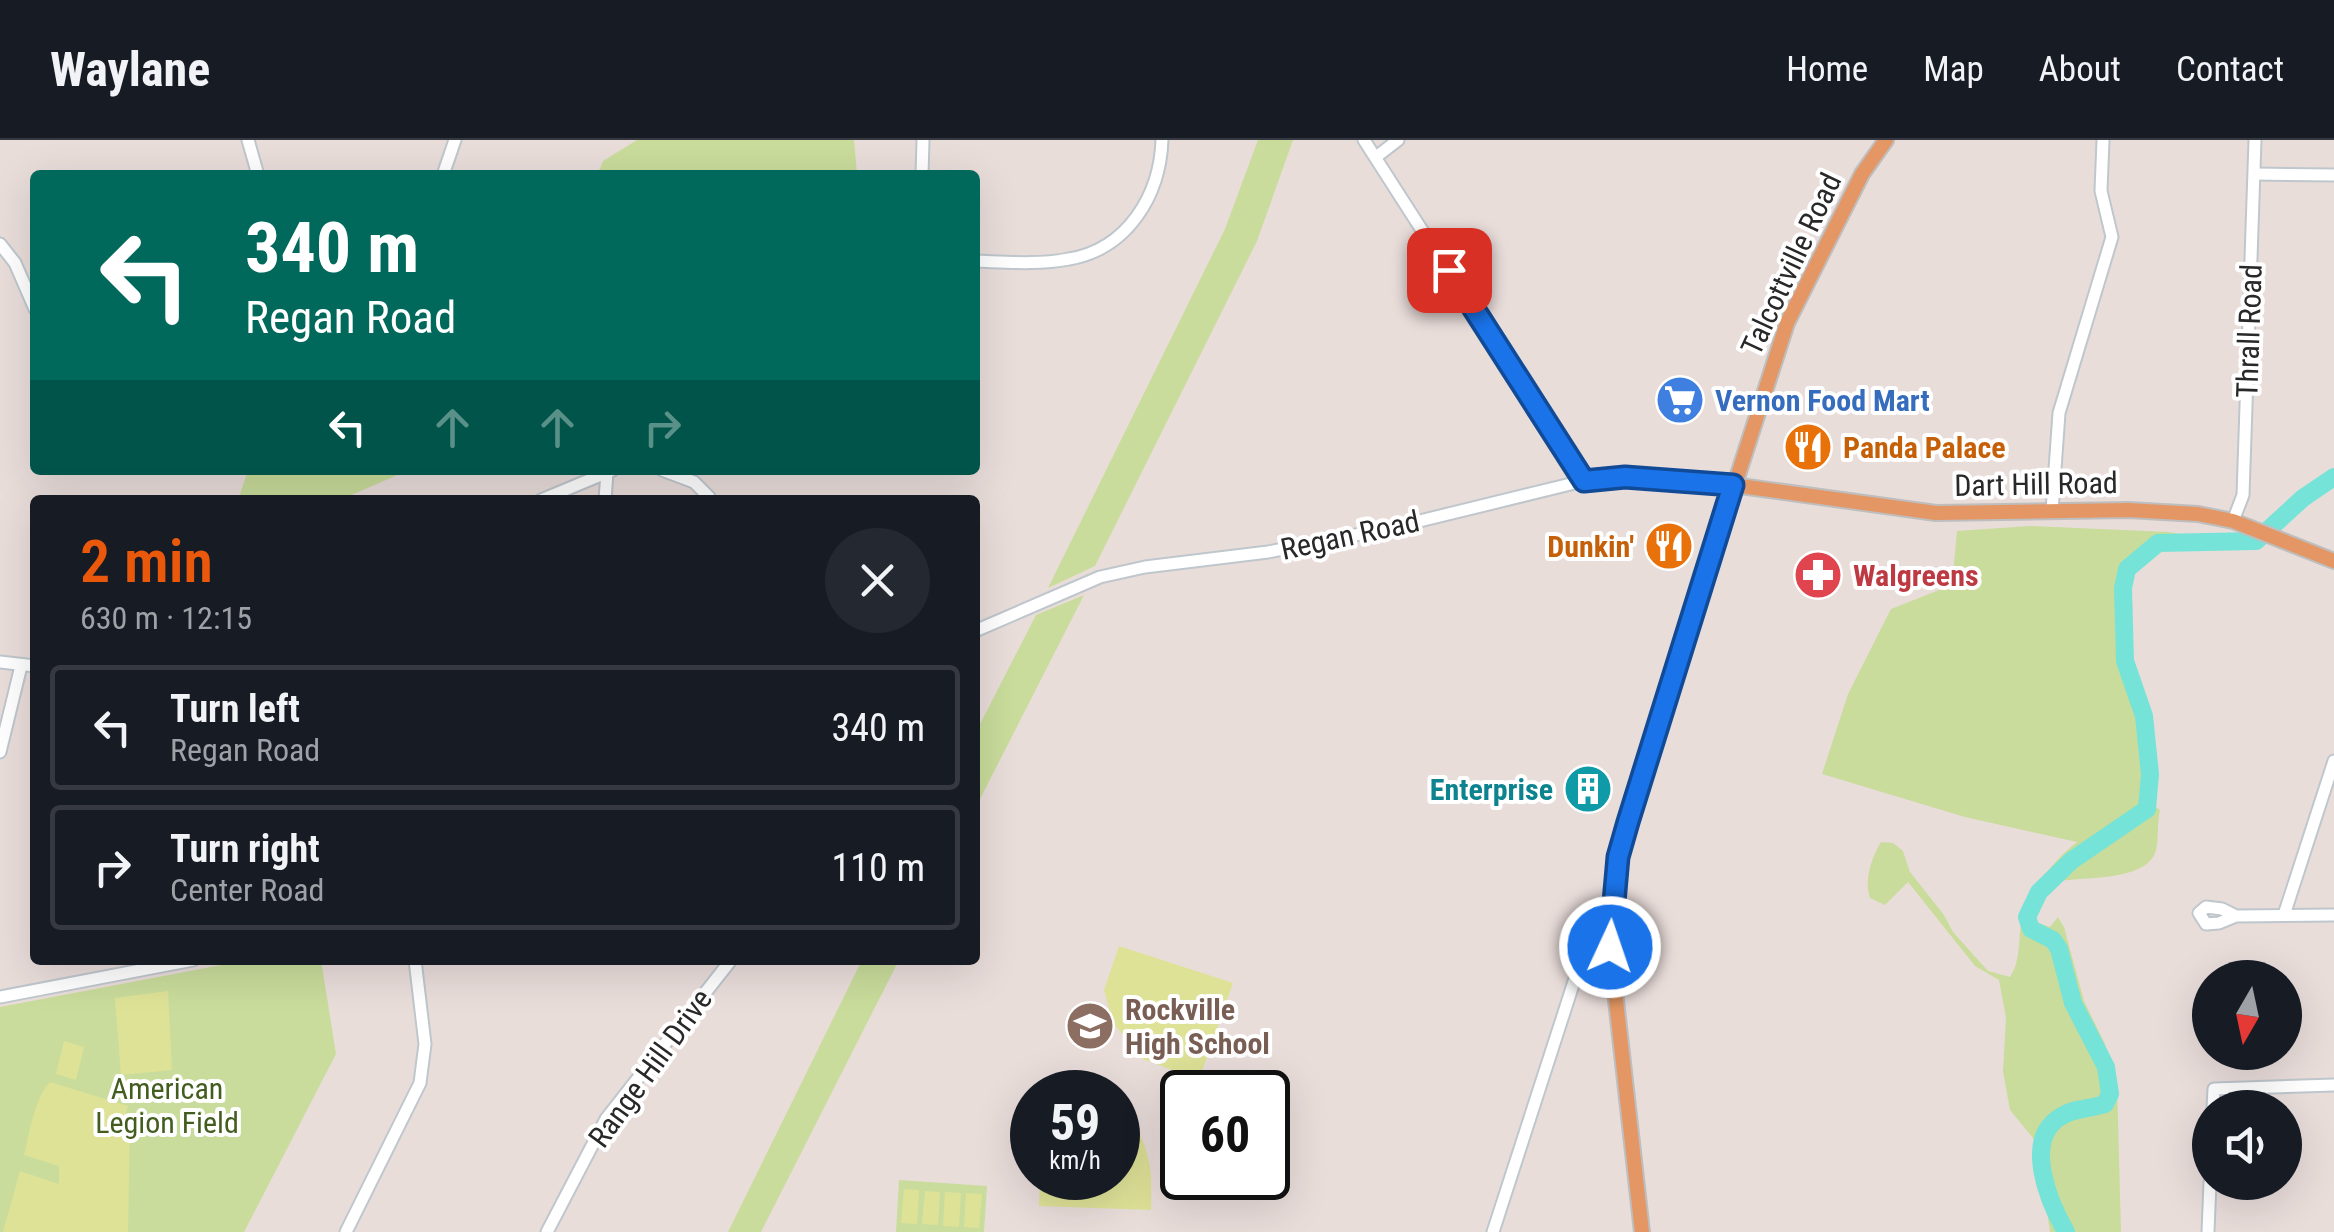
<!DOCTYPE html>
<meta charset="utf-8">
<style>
body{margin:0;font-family:"Roboto Condensed",sans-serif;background:#242831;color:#f1f3f6;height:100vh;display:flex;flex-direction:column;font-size:38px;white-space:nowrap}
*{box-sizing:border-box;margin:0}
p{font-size:32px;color:#9ea1a6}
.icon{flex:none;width:55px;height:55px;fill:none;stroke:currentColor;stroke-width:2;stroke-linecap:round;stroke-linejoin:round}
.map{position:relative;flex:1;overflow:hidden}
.sheet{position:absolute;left:30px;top:355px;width:950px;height:470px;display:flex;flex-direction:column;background:#171b24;border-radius:10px;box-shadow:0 10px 40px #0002}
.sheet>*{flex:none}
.banner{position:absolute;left:30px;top:30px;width:950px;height:305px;border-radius:10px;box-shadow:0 10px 40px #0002;background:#00695c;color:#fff;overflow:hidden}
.needle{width:65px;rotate:189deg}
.tools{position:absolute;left:2192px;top:820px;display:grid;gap:20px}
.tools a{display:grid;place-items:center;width:110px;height:110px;border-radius:50%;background:#171b24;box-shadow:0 10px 40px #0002;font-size:50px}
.speed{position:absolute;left:1010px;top:930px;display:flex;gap:20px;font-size:50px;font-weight:700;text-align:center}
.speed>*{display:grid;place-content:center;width:130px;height:130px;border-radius:50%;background:#171b24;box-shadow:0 10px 40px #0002;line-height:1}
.speed small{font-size:25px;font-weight:400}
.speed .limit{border:5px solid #111;border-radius:15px;background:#fff;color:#111}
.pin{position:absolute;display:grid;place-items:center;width:85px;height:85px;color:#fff;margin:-42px;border-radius:20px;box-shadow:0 5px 15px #0006}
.me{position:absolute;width:110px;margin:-55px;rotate:3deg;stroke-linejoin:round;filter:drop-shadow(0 0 8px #0008)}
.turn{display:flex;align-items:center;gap:35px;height:210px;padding:0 50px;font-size:45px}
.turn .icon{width:130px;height:130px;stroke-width:2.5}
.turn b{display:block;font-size:70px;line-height:85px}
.lanes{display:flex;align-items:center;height:95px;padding:0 50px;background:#0003;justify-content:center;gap:50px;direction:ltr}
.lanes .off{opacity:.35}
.round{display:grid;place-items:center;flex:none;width:105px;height:105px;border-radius:52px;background:#242831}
.headline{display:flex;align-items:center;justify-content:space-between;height:170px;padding:0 50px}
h1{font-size:60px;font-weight:600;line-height:75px;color:#ea580c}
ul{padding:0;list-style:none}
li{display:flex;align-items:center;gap:30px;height:125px;margin:0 20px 15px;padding:0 30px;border:5px solid #363941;border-radius:10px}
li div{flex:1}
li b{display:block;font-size:38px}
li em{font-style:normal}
header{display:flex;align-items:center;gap:60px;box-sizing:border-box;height:140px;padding:0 50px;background:#171b24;border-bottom:2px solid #363941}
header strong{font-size:48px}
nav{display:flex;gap:55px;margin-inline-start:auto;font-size:35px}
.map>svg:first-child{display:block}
.green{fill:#c9dc9b}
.pitch{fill:#dee297}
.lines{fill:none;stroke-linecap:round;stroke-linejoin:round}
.river{stroke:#75e3d7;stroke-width:18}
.minor-casing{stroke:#bfc7cd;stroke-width:15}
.major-casing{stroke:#bebebe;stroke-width:18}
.minor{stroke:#fff;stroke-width:11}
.major{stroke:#e49764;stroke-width:14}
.route-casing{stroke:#114b97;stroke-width:25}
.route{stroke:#1a73e8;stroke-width:18}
.labels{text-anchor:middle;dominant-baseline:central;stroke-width:8;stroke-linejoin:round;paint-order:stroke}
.street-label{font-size:30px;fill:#282828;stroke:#fff}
.shop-label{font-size:30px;font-weight:bold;fill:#366cbe;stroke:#fff;text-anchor:start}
.food-label{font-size:30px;font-weight:bold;fill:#c56008;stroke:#fff;text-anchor:start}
.health-label{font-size:30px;font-weight:bold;fill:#be3a42;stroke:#fff;text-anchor:start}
.culture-label{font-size:30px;font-weight:bold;fill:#0d838f;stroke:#fff;text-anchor:end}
.education-label{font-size:30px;font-weight:bold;fill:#785e54;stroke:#fff;text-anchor:start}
.park-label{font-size:30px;fill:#435d1f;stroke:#fff}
</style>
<header>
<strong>Waylane</strong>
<nav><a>Home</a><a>Map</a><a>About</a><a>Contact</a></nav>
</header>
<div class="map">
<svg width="2334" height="1092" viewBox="0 0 2334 1092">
<rect width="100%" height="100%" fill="#e9ddda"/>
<g class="green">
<polygon points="637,0 854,0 857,34 597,35 603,21"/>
<polygon points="1258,0 1293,0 1257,101 1095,426 1048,448 1225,89"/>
<polygon points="248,330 409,330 340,360 238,360"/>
<path d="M2030 386 2168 392 2221 400C2183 399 2141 397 2124 438L2125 520 2143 570 2149 627 2148 662 2160 670C2157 683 2159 697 2156 710 2148 743 2079 736 2054 742L2034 771 2035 782 2050 787 2058 777 2064 787 2084 861 2105 904 2117 943 2121 1092H2050L2037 1003 2010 970 2003 931 2006 878 1999 840 1975 826 1908 742 1885 765 1870 758C1864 740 1871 719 1881 702L1893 703 1903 711 1910 732 1944 775 1953 792 1988 831 2010 837C2023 818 2017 789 2024 768 2031 747 2061 714 2077 702L1965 677 1822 634 1848 554 1891 469 1952 445 1957 391Z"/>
<polygon points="1084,455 975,669 975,594 1036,475"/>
<polygon points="248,820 321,820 336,914 244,1092 0,1092 0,867"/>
<polygon points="862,820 899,820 761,1092 728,1092"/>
<polygon points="899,1040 987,1046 984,1092 896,1092"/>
</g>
<g class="pitch">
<polygon points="1119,806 1233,843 1199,940 1143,919 1113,883 1104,850"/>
<polygon points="168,851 172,930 121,935 115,858"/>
<polygon points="64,901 84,907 76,940 56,934"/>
<polygon points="1045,938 1107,949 1109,952 1044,952"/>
<path d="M50 942 128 966 124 980 130 981 128 1092H3L20 1031 59 1044V1026L24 1015C30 992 34 959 50 942Z"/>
<path d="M1118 962C1149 1001 1153 1021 1151 1070L1039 1066 1040 1038H1118Z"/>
<polygon points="904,1049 919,1050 917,1084 901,1083"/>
<polygon points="925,1051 940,1052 938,1085 922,1084"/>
<polygon points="945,1052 961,1053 959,1087 943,1086"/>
<polygon points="966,1053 982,1054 979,1088 964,1087"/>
</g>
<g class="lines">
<path class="river" d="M2066 1092C2050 1064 2022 1001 2060 977 2073 968 2090 969 2105 964L2110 954 2106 927 2073 863 2059 809 2053 800 2031 789 2027 777 2039 752 2071 721 2147 669 2150 634 2144 576 2125 521 2123 448 2127 429 2158 403 2256 401 2303 358 2334 337"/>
<g class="minor-casing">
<g id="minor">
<polyline points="248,0 258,35"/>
<polyline points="1364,0 1583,341"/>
<polyline points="1376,17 1398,0"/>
<polyline points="2255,34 2334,35"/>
<polyline points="443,35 455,0"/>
<polyline points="922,35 923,0"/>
<polyline points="0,104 15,123 35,169"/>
<path d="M975 121C1006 122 1038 125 1069 119 1128 109 1160 55 1162 0"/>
<polyline points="662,330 694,342 709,357"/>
<polyline points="541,360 613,330"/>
<polyline points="605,360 607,332"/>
<polyline points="2052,371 2059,273 2112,97 2101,51 2103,0"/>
<polyline points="2233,381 2243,355 2255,0"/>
<polyline points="975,491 1100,437 1145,427 1268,412 1391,388 1583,341 1625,337 1733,345"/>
<polyline points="0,522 35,526"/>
<polyline points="0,612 21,526"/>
<polyline points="2284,775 2334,621"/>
<polyline points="2236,776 2222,769 2206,767 2199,773 2206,784 2219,783 2236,776 2334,775"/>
<polyline points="0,857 193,820"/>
<polyline points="2213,968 2214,949 2334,945"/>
<polyline points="346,1092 420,943 425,904 415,820"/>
<polyline points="547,1092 606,979 731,820"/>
<polyline points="1493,1092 1581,820 1593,806 1610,807"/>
<polyline points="2208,1092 2210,1042"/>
</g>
</g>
<g class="major-casing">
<g id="major">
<polyline points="1733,345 1936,373 2128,370 2198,374 2233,381 2334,421"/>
<polyline points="1642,1092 1610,807 1618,717 1634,657 1787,183 1862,34 1886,0"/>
</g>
</g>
<use href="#minor" class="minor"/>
<use href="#major" class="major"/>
</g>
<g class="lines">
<g class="route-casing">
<polyline id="route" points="1449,130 1584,341 1625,337 1733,345 1628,682 1618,717 1610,807"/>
</g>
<use href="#route" class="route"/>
</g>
<defs>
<g id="supermarket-disc" transform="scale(2.5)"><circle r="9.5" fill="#3f7fe0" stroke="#fff"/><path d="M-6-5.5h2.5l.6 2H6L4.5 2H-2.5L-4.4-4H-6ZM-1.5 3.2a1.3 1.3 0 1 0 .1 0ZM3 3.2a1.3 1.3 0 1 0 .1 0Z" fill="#fff"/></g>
<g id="restaurant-disc" transform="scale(2.5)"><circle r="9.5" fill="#e8710a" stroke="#fff"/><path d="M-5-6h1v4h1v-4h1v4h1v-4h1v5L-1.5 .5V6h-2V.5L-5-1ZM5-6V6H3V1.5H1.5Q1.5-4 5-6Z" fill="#fff"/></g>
<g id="pharmacy-disc" transform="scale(2.5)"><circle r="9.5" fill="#e0444e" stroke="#fff"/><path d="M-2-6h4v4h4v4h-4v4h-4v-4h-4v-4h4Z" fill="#fff"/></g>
<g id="building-disc" transform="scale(2.5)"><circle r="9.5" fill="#0f9aa8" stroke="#fff"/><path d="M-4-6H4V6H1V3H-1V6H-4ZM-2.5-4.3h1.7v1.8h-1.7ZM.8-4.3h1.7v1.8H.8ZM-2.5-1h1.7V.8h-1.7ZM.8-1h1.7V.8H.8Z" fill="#fff"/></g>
<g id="school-disc" transform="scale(2.5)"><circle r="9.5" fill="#8d6e63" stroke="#fff"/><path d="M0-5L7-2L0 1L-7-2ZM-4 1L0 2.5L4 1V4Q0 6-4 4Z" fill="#fff"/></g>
</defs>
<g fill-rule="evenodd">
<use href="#supermarket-disc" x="1680" y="260"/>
<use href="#restaurant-disc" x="1808" y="307"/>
<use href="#restaurant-disc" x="1669" y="406"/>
<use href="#pharmacy-disc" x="1818" y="435"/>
<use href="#building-disc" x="1588" y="649"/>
<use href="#school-disc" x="1090" y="886"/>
</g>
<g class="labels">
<g class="street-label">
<text transform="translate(1791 124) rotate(-65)">Talcottville Road</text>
<text transform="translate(2249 191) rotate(-88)">Thrall Road</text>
<text transform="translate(2036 344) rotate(-1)">Dart Hill Road</text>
<text transform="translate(1350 395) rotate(-12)">Regan Road</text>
<text transform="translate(650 928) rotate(-54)">Range Hill Drive</text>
</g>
<g class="shop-label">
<text x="1715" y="260">Vernon Food Mart</text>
</g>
<g class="food-label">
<text x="1843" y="307">Panda Palace</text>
<text x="1634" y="406" text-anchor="end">Dunkin'</text>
</g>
<g class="health-label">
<text x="1853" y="435">Walgreens</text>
</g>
<g class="culture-label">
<text x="1553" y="649">Enterprise</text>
</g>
<g class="education-label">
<text x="1125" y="869">Rockville<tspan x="1125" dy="34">High School</tspan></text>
</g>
<g class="park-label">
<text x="167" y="948">American<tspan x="167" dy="34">Legion Field</tspan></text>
</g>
</g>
</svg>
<div class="tools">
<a><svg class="needle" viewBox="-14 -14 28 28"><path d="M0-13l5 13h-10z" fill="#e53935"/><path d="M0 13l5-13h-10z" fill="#9ea1a6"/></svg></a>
<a><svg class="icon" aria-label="sound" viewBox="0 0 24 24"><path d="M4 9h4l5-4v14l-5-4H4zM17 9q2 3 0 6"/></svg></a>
</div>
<div class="speed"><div>59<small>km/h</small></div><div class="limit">60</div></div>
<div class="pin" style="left:1449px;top:130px;background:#d93025"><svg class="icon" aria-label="arrive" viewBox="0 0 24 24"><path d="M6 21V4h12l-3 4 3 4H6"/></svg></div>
<svg class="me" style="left:1610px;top:807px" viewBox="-20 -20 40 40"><circle r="17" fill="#1a73e8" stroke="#fff" stroke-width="3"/><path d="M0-11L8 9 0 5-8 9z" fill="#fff"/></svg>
<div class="banner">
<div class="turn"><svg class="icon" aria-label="left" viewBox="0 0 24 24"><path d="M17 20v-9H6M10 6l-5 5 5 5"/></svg><div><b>340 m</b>Regan Road</div></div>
<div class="lanes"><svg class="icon" aria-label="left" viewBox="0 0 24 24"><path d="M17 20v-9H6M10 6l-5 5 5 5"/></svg><svg class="icon off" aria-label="ahead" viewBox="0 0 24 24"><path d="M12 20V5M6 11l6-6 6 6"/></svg><svg class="icon off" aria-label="ahead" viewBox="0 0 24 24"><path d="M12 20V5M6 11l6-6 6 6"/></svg><svg class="icon off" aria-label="right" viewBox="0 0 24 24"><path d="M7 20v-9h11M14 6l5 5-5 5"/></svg></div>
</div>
<section class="sheet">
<div class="headline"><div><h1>2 min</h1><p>630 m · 12:15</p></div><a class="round"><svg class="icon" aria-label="close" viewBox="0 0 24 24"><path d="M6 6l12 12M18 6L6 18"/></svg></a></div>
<ul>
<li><svg class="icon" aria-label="left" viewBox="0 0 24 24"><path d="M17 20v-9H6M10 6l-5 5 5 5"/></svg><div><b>Turn left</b><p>Regan Road</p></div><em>340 m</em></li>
<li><svg class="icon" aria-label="right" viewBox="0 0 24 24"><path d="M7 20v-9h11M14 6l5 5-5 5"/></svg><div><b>Turn right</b><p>Center Road</p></div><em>110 m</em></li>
</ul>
</section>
</div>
